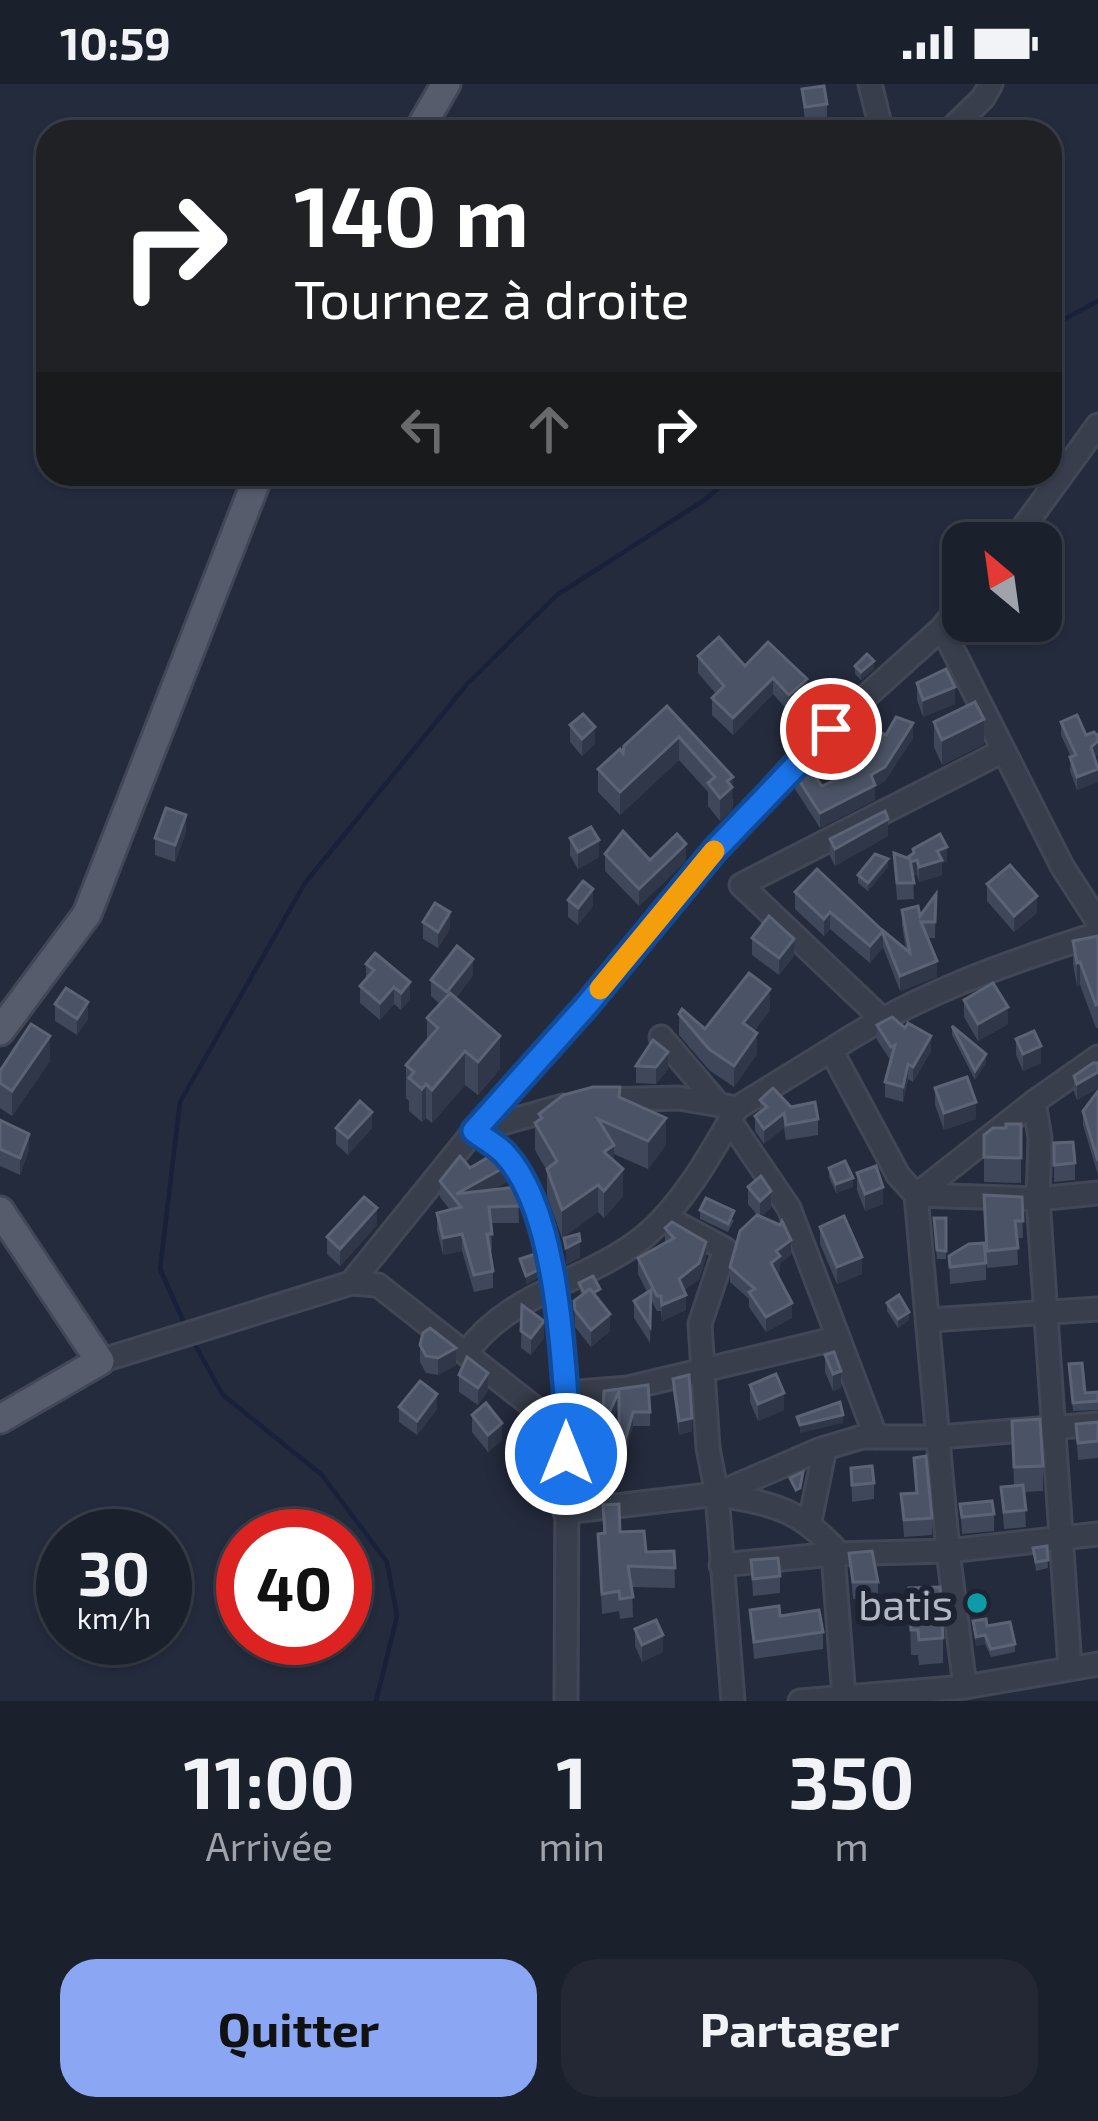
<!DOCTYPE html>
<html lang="fr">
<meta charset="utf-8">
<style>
body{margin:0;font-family:"Exo 2",sans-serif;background:#242835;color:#f1f3f6;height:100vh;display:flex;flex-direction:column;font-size:45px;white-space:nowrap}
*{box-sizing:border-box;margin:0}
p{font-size:39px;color:#a0a3aa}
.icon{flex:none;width:66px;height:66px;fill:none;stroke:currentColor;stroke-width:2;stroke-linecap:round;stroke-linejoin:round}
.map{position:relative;height:1617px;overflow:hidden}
.drawer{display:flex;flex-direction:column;background:#1b202d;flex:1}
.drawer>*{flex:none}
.banner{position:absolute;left:36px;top:36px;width:1026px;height:366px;border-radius:36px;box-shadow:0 3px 9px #0004,0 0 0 3px #393e49;background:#202124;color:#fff;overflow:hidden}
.needle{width:78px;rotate:331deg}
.buttons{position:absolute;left:942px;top:438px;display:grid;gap:24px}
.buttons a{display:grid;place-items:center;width:120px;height:120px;border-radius:24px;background:#1b202d;box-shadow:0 3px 9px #0004,0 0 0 3px #393e49;font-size:60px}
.speed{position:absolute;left:36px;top:1425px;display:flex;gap:24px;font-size:60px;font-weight:700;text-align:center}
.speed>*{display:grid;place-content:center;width:156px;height:156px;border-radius:50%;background:#1b202d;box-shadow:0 3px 9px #0004,0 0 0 3px #393e49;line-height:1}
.speed small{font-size:30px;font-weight:400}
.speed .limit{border:18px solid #d22;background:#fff;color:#111}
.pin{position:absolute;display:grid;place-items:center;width:102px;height:102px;color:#fff;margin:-51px;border:6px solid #fff;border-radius:50%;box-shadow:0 3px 12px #0007}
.me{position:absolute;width:132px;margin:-66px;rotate:0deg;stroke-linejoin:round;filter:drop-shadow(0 0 9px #0008)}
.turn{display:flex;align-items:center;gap:42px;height:252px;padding:0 60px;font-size:54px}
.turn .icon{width:156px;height:156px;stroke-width:2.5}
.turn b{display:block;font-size:84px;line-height:102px}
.lanes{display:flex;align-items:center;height:114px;padding:0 60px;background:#0003;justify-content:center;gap:60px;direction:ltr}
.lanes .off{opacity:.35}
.eta{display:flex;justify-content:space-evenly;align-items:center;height:204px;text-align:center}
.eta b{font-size:72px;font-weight:700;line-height:84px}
.primary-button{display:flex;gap:24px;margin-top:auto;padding:24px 60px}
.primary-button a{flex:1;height:138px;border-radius:36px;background:#8ba7f4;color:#111;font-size:48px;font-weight:700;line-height:138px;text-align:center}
.primary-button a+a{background:#242835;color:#f1f3f6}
.status{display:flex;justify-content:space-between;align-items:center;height:84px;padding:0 60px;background:#1b202d;direction:ltr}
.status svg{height:33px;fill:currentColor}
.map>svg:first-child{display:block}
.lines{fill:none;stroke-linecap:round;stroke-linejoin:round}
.stream{stroke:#172139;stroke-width:4.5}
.minor-casing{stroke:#414755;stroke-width:27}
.major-casing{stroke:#414755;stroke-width:33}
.minor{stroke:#383e4c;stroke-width:21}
.major{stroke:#565c6c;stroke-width:27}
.wall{fill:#3f475a}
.shaded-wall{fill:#2f3749}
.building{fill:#4b5466;stroke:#5c6375;stroke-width:3}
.route-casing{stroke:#114b97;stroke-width:30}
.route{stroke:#1a73e8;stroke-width:21}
.slow{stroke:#f59e0b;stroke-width:21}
.culture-dot{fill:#0f9aa8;stroke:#1d2331;stroke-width:4.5}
.labels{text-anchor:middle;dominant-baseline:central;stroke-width:12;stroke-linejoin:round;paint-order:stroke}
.poi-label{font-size:42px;fill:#b3b8c7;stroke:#1d2331;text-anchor:end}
</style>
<div class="status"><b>10:59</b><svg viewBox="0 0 49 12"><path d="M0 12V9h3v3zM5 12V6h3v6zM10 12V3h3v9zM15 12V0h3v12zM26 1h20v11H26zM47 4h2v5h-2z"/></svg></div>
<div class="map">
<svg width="1098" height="1617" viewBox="0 0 1098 1617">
<rect width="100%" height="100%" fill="#242b3c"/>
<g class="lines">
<g class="stream">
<polyline points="1050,243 1098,217"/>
<polyline points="186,1243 160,1185 180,1018 305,799 467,600 557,511 706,415 735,390"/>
<polyline points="191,1254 223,1311 322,1391 387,1478 397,1532 376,1617"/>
</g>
<g class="minor-casing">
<g id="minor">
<polyline points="870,0 882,48"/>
<polyline points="948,48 983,14 991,0"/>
<polyline points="1012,459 1098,341"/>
<polyline points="942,544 1062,782 1098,838"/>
<polyline points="880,933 741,801 1003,667"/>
<polyline points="661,953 719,1021"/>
<path d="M831 966C913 912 1005 879 1098 850"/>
<polyline points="1034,1018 1040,1054 1038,1115 1070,1583"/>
<polyline points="737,1024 831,966 898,1091 916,1111 1034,1018 1098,973"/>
<polyline points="730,1037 789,1124 876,1353"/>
<polyline points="351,1199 474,1047 586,922 715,766 810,663 942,544 963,518"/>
<polyline points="929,1236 1098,1225"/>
<path d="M467 1268C511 1207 589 1198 645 1152 684 1119 712 1068 737 1024L679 1014 600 1016"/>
<polyline points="100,1277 351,1199 378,1201 540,1328 560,1349 567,1386 566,1617"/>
<polyline points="566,1309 628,1304 838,1254"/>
<path d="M560 1349 568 1340C562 1265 558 1126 504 1069 496 1061 483 1054 474 1047L563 1022"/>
<polyline points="717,1410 819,1366 862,1353 939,1353 1098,1340"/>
<polyline points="565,1428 717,1410 708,1364 700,1240 725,1165 665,1133"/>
<polyline points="810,1437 825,1364"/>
<polyline points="833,1470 844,1614"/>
<polyline points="721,1481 833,1470 948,1467 1098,1450"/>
<polyline points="965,1603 948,1467 916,1111 1038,1115 1098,1109"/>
<path d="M733 1617 717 1410C776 1421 798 1424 840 1470"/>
<polyline points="800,1617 965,1603 1098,1580"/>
</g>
</g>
<g class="major-casing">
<g id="major">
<polyline points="418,48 446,0"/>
<polyline points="0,947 87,830 259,390"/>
<polyline points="0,1127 100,1277 0,1335"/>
</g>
</g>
<use href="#minor" class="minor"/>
<use href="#major" class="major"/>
</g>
<g class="wall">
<polygon points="802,5 827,20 827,36 805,40"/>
<polygon points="768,558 807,612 789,628 773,610 733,651 712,631 712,614 716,610 698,589 698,572 745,582"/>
<polygon points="855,582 874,585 861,596 855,590"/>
<polygon points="917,599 955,620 923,633 917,616"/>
<polygon points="667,622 733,716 732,726 720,737 708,722 708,708 679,676 620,731 598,708 598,685 623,669"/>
<polygon points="934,638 984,660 942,681 934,663"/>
<polygon points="1061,638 1086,651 1098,670 1095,673 1098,681 1098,698 1077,706 1070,687 1071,673 1061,651"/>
<polygon points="570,641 595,660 582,672 570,658"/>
<polygon points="886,651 913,654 885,697 875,703 875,716 820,744 795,705 795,690 822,702 855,687 855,682"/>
<polygon points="186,748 175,778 155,771 155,754"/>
<polygon points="888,752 835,782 830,772 830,755"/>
<polygon points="570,754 599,773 578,785 570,771"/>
<polygon points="913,765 947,777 942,779 942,791 919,798 917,790 913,792 914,815 897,816 894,769 908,774 913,770"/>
<polygon points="605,770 650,776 686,777 639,822 605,787"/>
<polygon points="888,783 868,807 858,799 858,791"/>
<polygon points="987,800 1037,829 1014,848 987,817"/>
<polygon points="795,808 881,846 906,866 902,841 902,826 920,832 936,810 935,854 928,854 937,893 900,907 883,863 870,879 830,845 824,852 795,825"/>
<polygon points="568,816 593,822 578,841 568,833"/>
<polygon points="423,838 450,845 438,864 423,855"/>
<polygon points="1098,852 1098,944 1096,944 1080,901 1077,902 1073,880 1073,857"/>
<polygon points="752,854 794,872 779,891 752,871"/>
<polygon points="366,880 410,915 401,926 394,920 380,936 360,919 360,902 366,895"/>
<polygon points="473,891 456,914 500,985 478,1011 465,1001 432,1039 426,1034 422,1038 409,1027 409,1017 406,1014 406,981 427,957 427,934 440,920 431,912 431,896"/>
<polygon points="964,916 1008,940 978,957 964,933"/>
<polygon points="55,920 88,935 77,951 55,937"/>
<polygon points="770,926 754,947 757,970 734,1003 709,986 679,951 679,930 705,945"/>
<polygon points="877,941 931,967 913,998 908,995 903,1018 885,1013 885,998 891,977 877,956"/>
<polygon points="952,942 986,979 975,996 952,951"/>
<polygon points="1016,955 1041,979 1023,987 1016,971"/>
<polygon points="50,977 12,1032 0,1024 0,987"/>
<polygon points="1098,979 1098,1004 1077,1016 1074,1008 1074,992"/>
<polygon points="636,982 668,985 656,1000 636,999"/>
<polygon points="935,1004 976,1035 944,1046 935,1021"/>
<polygon points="1098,1007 1098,1091 1083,1041 1083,1027"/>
<polygon points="620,1014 666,1061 648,1085 614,1070 614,1077 623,1112 604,1134 598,1128 562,1154 547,1112 547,1087 535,1066 535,1039 539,1036 539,1030"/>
<polygon points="760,1016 791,1023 818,1035 818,1051 786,1056 784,1044 764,1060 755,1047 755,1032 760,1028"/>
<polygon points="0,1036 29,1066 20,1091 0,1082"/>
<polygon points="1021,1040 1021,1099 984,1098 984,1051"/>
<polygon points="336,1044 372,1044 348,1071 336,1060"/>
<polygon points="1054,1059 1075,1079 1075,1096 1054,1098"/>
<polygon points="470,1084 507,1098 493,1106 518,1106 519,1139 491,1139 492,1166 490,1166 493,1187 493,1204 474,1208 462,1167 443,1171 437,1146 437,1129 450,1126 440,1113 440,1097"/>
<polygon points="829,1084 853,1103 836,1109 829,1093"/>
<polygon points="857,1089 883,1120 865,1127 857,1106"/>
<polygon points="748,1103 771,1124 761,1133 791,1171 780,1179 780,1187 777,1190 792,1234 766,1248 749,1223 749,1215 730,1198 730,1183 757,1131 748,1120"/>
<polygon points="984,1111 1022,1113 1023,1154 1017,1154 1018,1181 987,1184"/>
<polygon points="700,1126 734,1136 728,1148 700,1135"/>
<polygon points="946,1134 946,1175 937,1175 934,1143"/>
<polygon points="377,1141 340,1182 327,1170 327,1153"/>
<polygon points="820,1143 862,1190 837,1200 820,1160"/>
<polygon points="665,1144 706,1174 699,1195 684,1206 686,1226 662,1237 661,1227 657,1227 651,1216 650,1259 634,1234 634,1217 647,1208 638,1190 638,1174 665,1159"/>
<polygon points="949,1172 986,1179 986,1196 950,1200"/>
<polygon points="579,1199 600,1214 598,1215 610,1247 591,1263 575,1243 574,1217 581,1212"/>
<polygon points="887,1219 909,1236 898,1244 887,1227"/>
<polygon points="522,1221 544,1254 531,1271 521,1264"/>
<polygon points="420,1261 456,1281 438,1291 426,1289 420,1278"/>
<polygon points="825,1271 841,1304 833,1307 825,1288"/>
<polygon points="1069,1280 1085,1309 1098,1308 1098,1326 1073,1327"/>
<polygon points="459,1291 488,1306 478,1321 459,1308"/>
<polygon points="673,1295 692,1347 679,1351 673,1309"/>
<polygon points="750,1301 784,1326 758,1337 750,1318"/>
<polygon points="604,1307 650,1328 650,1342 633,1342 623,1378 619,1378 619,1321 602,1359"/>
<polygon points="399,1323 437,1325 417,1351 399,1338"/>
<polygon points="472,1331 502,1356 488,1368 472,1348"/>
<polygon points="1012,1337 1043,1382 1043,1407 1024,1408 1026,1443 1004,1445 1001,1403 1014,1402"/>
<polygon points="1098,1338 1098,1374 1078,1376 1076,1340"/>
<polygon points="914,1374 932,1434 932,1451 904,1453 901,1410 916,1409"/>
<polygon points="851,1384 874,1399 874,1415 852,1418"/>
<polygon points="960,1420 994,1430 994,1447 962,1450"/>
<polygon points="603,1421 620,1448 646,1468 674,1467 675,1504 632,1503 633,1533 620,1535 619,1527 602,1530 598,1450 603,1449"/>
<polygon points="1047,1462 1048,1484 1036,1487 1033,1464"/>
<polygon points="849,1469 878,1498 878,1515 853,1515"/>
<polygon points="751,1476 780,1492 780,1509 753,1512"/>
<polygon points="909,1504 943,1554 943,1579 919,1581 918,1571 911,1571"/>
<polygon points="750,1526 780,1532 823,1548 823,1565 754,1575"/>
<polygon points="973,1537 987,1542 1015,1560 1015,1568 991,1573 985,1560 976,1562"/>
<polygon points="635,1545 663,1568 642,1578 635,1562"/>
</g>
<g class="shaded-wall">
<polygon points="874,577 874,585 861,596 861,588"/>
<polygon points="773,594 773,610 733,651 733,634"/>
<polygon points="807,595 807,612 789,628 789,611"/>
<polygon points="955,603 955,620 923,633 923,616"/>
<polygon points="984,635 984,660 942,681 942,656"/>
<polygon points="913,639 913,654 885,697 875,703 875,716 820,744 820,729 871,691"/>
<polygon points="595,643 595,660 582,672 582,655"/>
<polygon points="679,653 679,676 620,731 620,708"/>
<polygon points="1098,657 1098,670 1091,676 1091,663"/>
<polygon points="1098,685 1098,698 1077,706 1077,693"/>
<polygon points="733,693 732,726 720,737 720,714 727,697"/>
<polygon points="186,731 186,748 175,778 175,761"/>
<polygon points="888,735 888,752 835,782 835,765"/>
<polygon points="599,756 599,773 578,785 578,768"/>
<polygon points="686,760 686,777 639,822 639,805"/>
<polygon points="947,763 947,777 942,779 942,791 919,798 919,783 937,767"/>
<polygon points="888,775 888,783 868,807 868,799"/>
<polygon points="917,776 917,790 910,793 910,778"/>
<polygon points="593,805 593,822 578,841 578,824"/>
<polygon points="1037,812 1037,829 1014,848 1014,832"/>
<polygon points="450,828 450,845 438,864 438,848"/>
<polygon points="830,828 830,845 824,852 824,835"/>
<polygon points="883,847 883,864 870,879 870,862"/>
<polygon points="794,855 794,872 779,891 779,874"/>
<polygon points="473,875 473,891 447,925 447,908"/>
<polygon points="937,877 937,893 900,907 900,892"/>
<polygon points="1080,878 1080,901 1077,902 1077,879"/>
<polygon points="410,898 410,915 401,926 401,909"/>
<polygon points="394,903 394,920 380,936 380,919"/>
<polygon points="770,905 770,926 743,960 743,939"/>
<polygon points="88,918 88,935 77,951 77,935"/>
<polygon points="1008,923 1008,940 978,957 978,940"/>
<polygon points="757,949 757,970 734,1003 734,982"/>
<polygon points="50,952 50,977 12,1032 12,1007"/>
<polygon points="500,952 500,985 478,1011 478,978"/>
<polygon points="931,952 931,967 913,998 913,983"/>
<polygon points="1041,962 1041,979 1023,987 1023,970"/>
<polygon points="465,967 465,1001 432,1039 432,1006"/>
<polygon points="668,968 668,985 656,1000 656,983"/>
<polygon points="986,970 986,979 975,996 975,987"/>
<polygon points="908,980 908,995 903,1018 903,1003"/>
<polygon points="1098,988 1098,1004 1077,1016 1077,1000"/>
<polygon points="426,1000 426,1034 422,1038 422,1005"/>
<polygon points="976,1018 976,1035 944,1046 944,1029"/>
<polygon points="372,1028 372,1044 348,1071 348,1054"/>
<polygon points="784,1029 784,1044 764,1060 764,1045"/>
<polygon points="666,1034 666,1061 648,1085 648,1057"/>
<polygon points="29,1050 29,1066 20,1091 20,1074"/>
<polygon points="614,1061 614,1089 604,1068"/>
<polygon points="507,1082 507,1098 461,1124 456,1110"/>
<polygon points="623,1085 623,1112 604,1134 604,1107"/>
<polygon points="853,1094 853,1103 836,1109 836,1100"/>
<polygon points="598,1101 598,1128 562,1154 562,1126"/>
<polygon points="883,1103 883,1120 865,1127 865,1110"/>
<polygon points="771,1107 771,1124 760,1134 760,1117"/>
<polygon points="377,1124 377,1141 340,1182 340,1165"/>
<polygon points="462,1150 462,1167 443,1171 443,1154"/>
<polygon points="791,1156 791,1171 780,1179 780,1187 771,1194 771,1179 776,1167"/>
<polygon points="580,1157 580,1174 566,1181 566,1164"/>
<polygon points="706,1158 706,1174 699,1195 679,1210 679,1195"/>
<polygon points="862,1173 862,1190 837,1200 837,1183"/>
<polygon points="538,1186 538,1194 526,1201 526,1192"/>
<polygon points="686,1211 686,1226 662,1237 662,1221"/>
<polygon points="792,1219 792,1234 766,1248 766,1233"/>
<polygon points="909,1228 909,1236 898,1244 898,1235"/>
<polygon points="610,1230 610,1247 591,1263 591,1246"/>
<polygon points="544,1237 544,1254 531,1271 531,1254"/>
<polygon points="456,1264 456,1281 438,1291 438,1274"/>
<polygon points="841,1287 841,1304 833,1307 833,1290"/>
<polygon points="488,1289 488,1306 478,1321 478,1304"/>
<polygon points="619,1307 619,1321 602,1359 602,1345"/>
<polygon points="784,1309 784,1326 758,1337 758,1320"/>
<polygon points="437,1310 437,1325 417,1351 417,1337"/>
<polygon points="633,1328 633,1342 623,1378 623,1364"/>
<polygon points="843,1331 843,1339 800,1349 800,1341"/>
<polygon points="692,1334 692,1347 679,1351 679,1337"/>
<polygon points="502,1339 502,1356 488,1368 488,1351"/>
<polygon points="663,1551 663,1568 642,1578 642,1561"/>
<polygon points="985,1551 985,1560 976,1562 976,1553"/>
</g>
<g class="building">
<polygon points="824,2 827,20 805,23 802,5"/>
<polygon points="719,553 745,582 768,558 807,595 789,611 773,594 733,634 712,614 724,602 698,572"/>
<polygon points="867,570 874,577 861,588 855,582"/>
<polygon points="946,585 955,603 923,616 917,599"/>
<polygon points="975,618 984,635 942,656 934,638"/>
<polygon points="667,622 733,693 727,697 732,703 720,714 708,699 715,693 679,653 620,708 598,685 620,665 623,669 624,662"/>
<polygon points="583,630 595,643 582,655 570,641"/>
<polygon points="1077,631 1086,651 1094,648 1098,652 1098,657 1091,663 1098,685 1077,693 1070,673 1076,671 1061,638"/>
<polygon points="896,633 913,639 885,683 871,691 875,701 820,729 795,690 807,681 822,702 858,685 855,682 882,649 886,651"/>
<polygon points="166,724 186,731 175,761 155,754"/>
<polygon points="885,727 888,735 835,765 830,755"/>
<polygon points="591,743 599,756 578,768 570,754"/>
<polygon points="623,747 650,776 677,750 686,760 639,805 605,770"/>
<polygon points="940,750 947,763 937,767 942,776 919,783 917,776 910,778 908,773 914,769 913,765"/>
<polygon points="894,769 910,775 914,799 897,799"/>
<polygon points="875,770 888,775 868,799 858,791"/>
<polygon points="1010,781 1037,812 1014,832 987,800"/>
<polygon points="817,785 883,847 870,862 830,828 824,835 795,808"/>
<polygon points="583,797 593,805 578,824 568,816"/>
<polygon points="936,810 935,838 921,838 937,877 900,892 881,845 910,869 902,826 918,822 920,832"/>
<polygon points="435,819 450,828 438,848 423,838"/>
<polygon points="769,832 794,855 779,874 752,854"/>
<polygon points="1098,852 1098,920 1096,921 1080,878 1077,879 1073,857"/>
<polygon points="457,862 473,875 447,908 431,896"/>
<polygon points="375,869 410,898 401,909 394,903 380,919 360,902 374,886 366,880"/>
<polygon points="749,889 770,905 743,939 757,949 734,982 709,965 679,930 682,925 705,945"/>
<polygon points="993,899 1008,923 978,940 964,916"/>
<polygon points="66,904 88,918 77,935 55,920"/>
<polygon points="450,909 500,952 478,978 465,967 432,1006 426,1000 422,1005 409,994 414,988 406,981 438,944 427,934"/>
<polygon points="892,933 905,944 908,939 931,952 913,983 908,980 903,1003 885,998 895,961 891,963 877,941"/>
<polygon points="31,940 50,952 12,1007 0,999 0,987"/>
<polygon points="952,942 986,970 975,987"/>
<polygon points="1034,947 1041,962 1023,970 1016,955"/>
<polygon points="653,956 668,968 656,983 636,982"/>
<polygon points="1093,979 1098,979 1098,988 1077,1000 1074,992"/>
<polygon points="967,993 976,1018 944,1029 935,1004"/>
<polygon points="593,1003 620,1003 619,1013 666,1034 648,1057 598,1035 614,1061 604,1068 623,1085 604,1107 598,1101 562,1126 547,1085 557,1077 535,1039 542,1034 539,1030 563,1011"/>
<polygon points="773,1004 791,1023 815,1018 818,1035 786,1041 784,1029 764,1045 755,1032 767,1023 760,1016"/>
<polygon points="1098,1007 1098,1077 1083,1027"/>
<polygon points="360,1017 372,1028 348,1054 336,1044"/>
<polygon points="0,1036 29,1050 20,1074 0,1065"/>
<polygon points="1006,1040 1021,1040 1021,1074 984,1073 984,1051 993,1044 1006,1044"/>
<polygon points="1073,1058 1075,1079 1054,1081 1054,1059"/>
<polygon points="497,1068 507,1082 456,1110 517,1103 518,1106 519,1122 489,1123 492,1150 487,1150 493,1187 474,1191 462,1150 443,1154 437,1129 461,1123 440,1097 460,1072 470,1084"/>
<polygon points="845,1077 853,1094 836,1100 829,1084"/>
<polygon points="876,1082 883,1103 865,1110 857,1089"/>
<polygon points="761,1092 771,1107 760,1117 748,1103"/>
<polygon points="984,1111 1022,1113 1023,1137 1015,1137 1018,1164 987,1167"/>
<polygon points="364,1113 377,1124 340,1165 327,1153"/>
<polygon points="706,1114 734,1127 728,1140 700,1126"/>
<polygon points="757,1131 780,1141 782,1137 791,1156 776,1167 780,1172 771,1179 792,1219 766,1233 749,1208 755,1205 730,1183 740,1147"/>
<polygon points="844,1132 862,1173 837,1183 820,1143"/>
<polygon points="934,1134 946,1134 946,1167 937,1166"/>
<polygon points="672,1138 706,1158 699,1179 679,1195 686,1211 662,1221 661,1212 657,1212 638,1174 674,1154 665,1144"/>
<polygon points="579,1150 580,1157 566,1164 564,1154"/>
<polygon points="984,1159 986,1179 950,1183 949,1172 969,1160"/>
<polygon points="535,1170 538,1186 526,1192 520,1175"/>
<polygon points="593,1192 600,1205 593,1209 590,1205 584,1209 579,1199"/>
<polygon points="590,1205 610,1230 591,1246 575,1226 574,1217"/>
<polygon points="651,1206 650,1242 634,1217"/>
<polygon points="899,1211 909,1228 898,1235 887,1219"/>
<polygon points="522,1221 544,1237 531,1254 521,1247"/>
<polygon points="430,1244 456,1264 438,1274 426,1272 420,1261 423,1249"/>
<polygon points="834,1268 841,1287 833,1290 825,1271"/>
<polygon points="467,1273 488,1289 478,1304 459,1291"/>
<polygon points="1082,1279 1085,1309 1098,1308 1098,1317 1073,1319 1069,1280"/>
<polygon points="776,1290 784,1309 758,1320 750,1301"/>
<polygon points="689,1291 692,1334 679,1337 673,1295"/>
<polygon points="420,1297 437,1310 417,1337 399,1323"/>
<polygon points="648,1301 650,1328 633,1328 623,1364 619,1364 619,1307 602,1345 604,1307"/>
<polygon points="840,1318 843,1331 800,1341 797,1333"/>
<polygon points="486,1319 502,1339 488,1351 472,1331"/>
<polygon points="1040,1335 1043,1382 1014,1383 1012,1337"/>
<polygon points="1098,1338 1098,1357 1078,1359 1076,1340"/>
<polygon points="926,1372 932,1434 904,1436 901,1410 917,1409 914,1374"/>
<polygon points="872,1382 874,1399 852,1401 851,1384"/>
<polygon points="803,1388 800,1404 796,1406 790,1394"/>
<polygon points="1023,1401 1026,1426 1004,1428 1001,1403"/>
<polygon points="992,1417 994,1430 962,1433 960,1420"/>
<polygon points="619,1420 620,1448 644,1447 646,1468 674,1467 675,1484 628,1482 633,1513 620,1515 619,1507 602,1510 598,1450 605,1449 603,1421"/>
<polygon points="1047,1462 1048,1476 1036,1478 1033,1464"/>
<polygon points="872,1467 878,1498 853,1498 849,1469"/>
<polygon points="778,1474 780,1492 753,1495 751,1476"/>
<polygon points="940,1503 943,1554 919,1556 918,1546 911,1546 909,1504"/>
<polygon points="779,1522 780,1532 819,1526 823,1548 754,1558 750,1526"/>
<polygon points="986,1535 987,1542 1010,1538 1015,1560 991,1565 985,1551 976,1553 973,1537"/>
<polygon points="656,1536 663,1551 642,1561 635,1545"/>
</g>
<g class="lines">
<g class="route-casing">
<path id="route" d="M566 1370 560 1349 568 1340C562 1265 557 1125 504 1069 496 1061 483 1054 474 1047L586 922 715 766 831 645"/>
</g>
<use href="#route" class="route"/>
<polyline class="slow" points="600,905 714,767"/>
</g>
<circle class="culture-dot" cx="977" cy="1519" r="12"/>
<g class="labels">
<g class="poi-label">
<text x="953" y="1519">batis</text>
</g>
</g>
</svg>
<div class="buttons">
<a><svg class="needle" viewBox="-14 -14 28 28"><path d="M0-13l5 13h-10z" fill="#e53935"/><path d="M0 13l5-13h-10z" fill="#a0a3aa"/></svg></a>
</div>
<div class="speed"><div>30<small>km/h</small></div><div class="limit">40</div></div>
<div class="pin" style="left:831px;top:645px;background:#d93025"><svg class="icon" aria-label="arrive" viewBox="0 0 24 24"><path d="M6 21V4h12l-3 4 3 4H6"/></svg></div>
<svg class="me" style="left:566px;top:1370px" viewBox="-20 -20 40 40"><circle r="17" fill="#1a73e8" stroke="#fff" stroke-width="3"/><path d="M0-11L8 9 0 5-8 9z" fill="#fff"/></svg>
<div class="banner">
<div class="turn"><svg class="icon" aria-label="right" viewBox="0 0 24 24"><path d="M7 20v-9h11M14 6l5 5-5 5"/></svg><div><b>140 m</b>Tournez à droite</div></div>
<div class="lanes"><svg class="icon off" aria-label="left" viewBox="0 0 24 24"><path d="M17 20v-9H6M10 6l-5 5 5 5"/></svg><svg class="icon off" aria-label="ahead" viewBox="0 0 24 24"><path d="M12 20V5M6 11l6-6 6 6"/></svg><svg class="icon" aria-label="right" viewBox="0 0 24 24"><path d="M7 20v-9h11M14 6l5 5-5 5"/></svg></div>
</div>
</div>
<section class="drawer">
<div class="eta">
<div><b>11:00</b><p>Arrivée</p></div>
<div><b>1</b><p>min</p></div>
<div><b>350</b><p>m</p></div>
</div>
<div class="primary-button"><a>Quitter</a><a>Partager</a></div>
</section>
